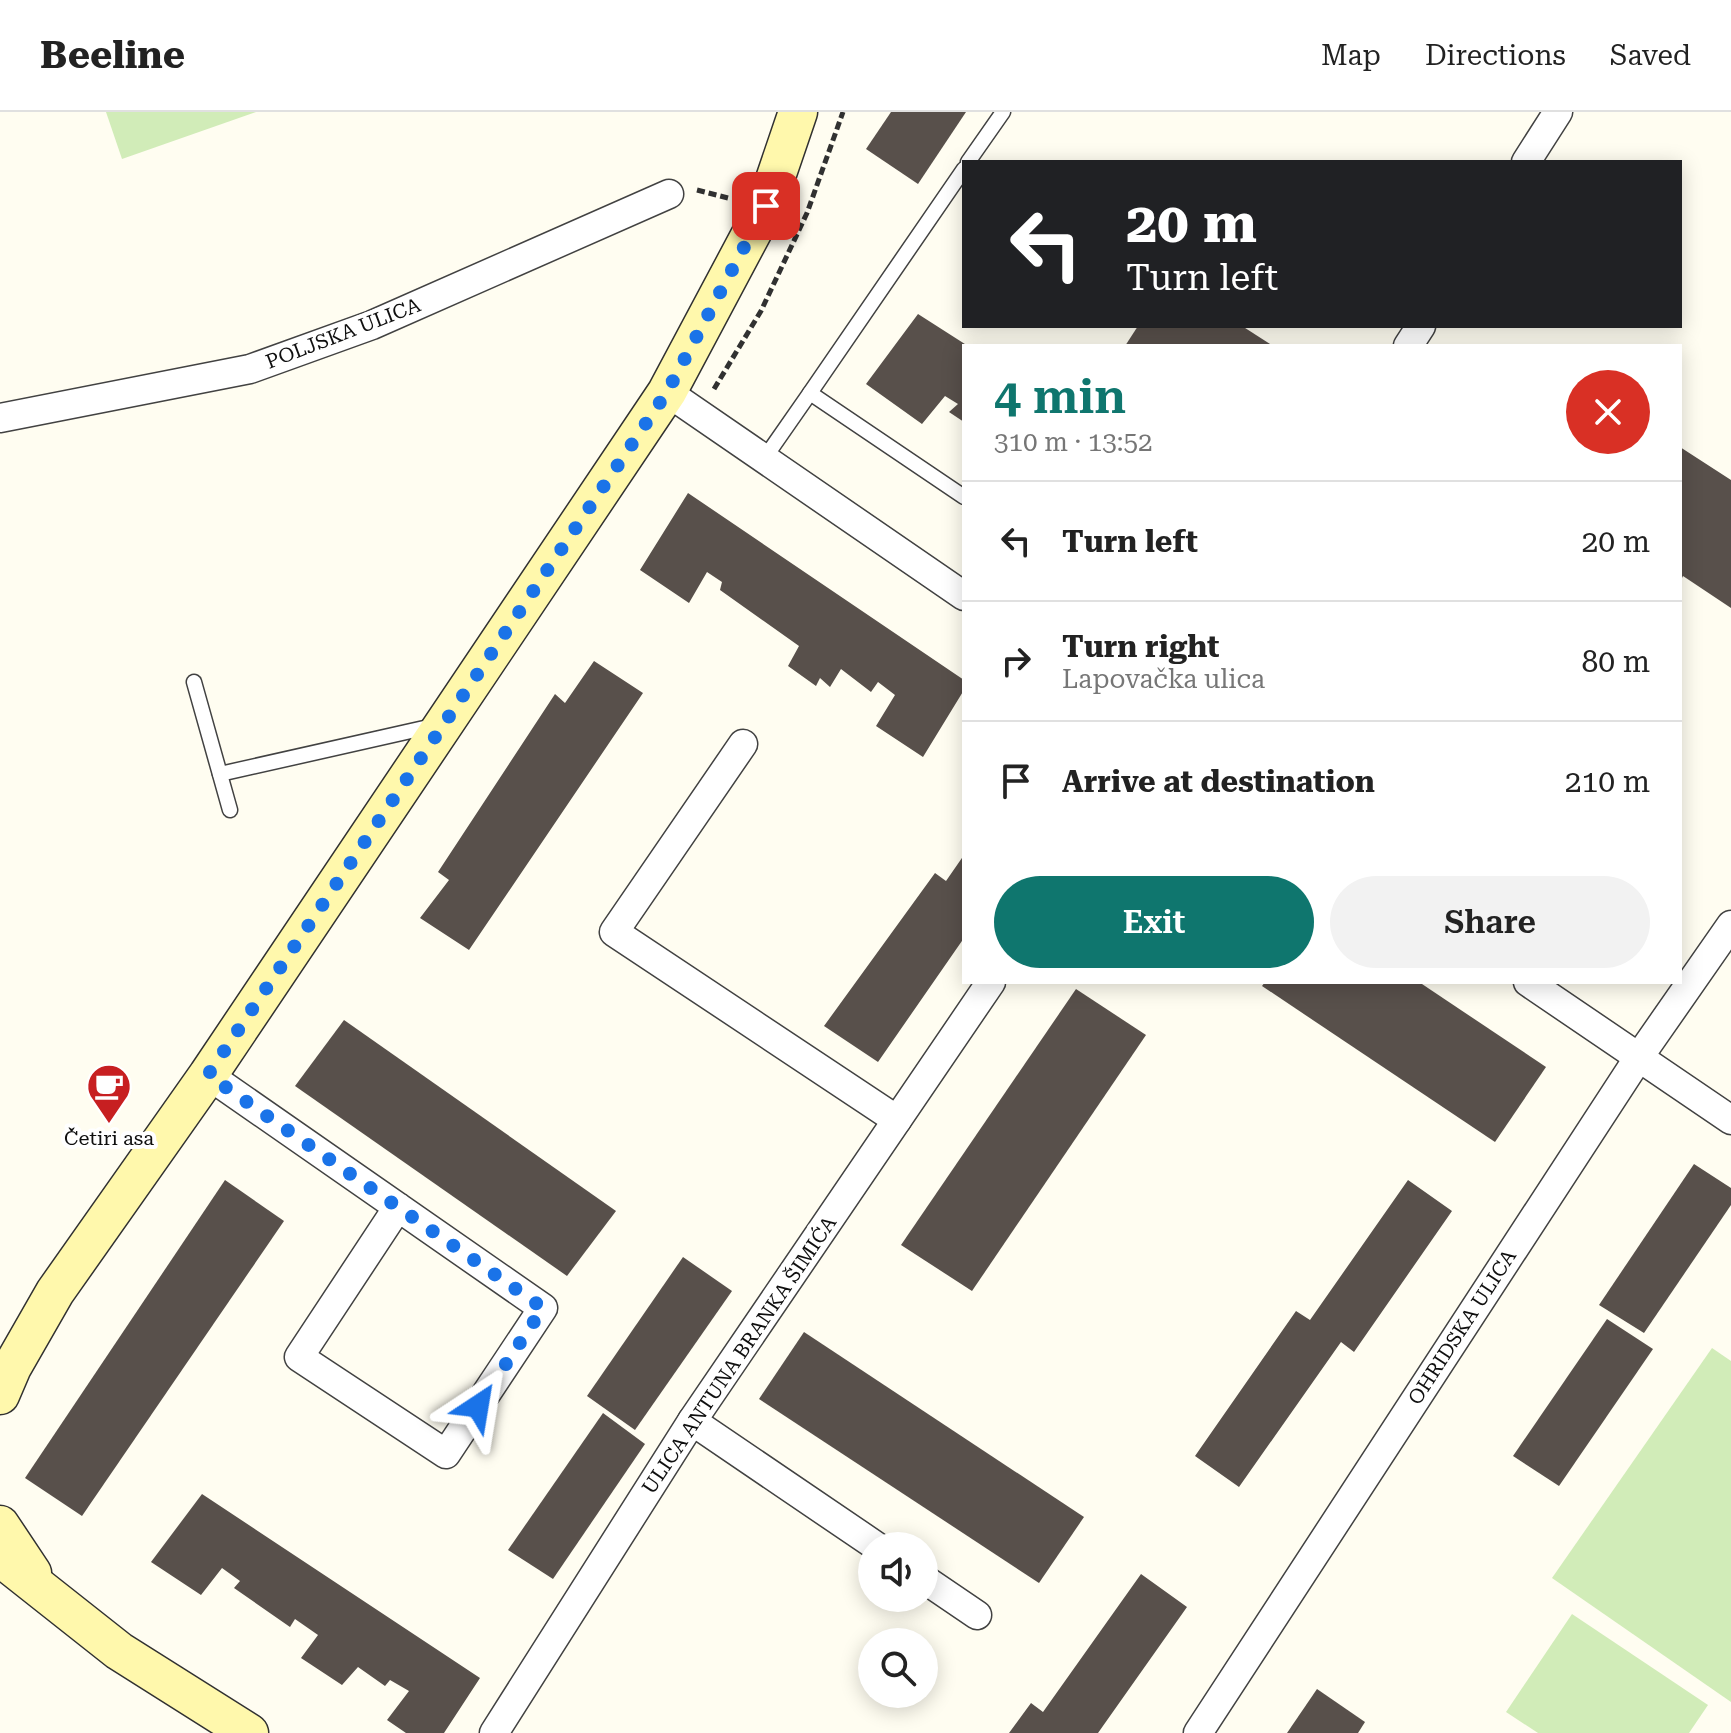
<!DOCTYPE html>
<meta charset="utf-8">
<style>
body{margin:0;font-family:"Roboto Serif",serif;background:#f2f2f2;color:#222;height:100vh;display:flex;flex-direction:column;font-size:30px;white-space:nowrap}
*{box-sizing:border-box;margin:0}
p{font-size:26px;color:#767676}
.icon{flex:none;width:44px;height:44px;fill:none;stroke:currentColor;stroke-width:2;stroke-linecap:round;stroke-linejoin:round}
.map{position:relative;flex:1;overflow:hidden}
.sheet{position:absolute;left:962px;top:232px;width:720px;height:640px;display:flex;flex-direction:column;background:#fff;border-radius:0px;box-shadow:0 4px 20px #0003}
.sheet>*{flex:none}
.banner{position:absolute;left:962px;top:48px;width:720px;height:168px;border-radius:0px;box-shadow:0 4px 20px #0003;background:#202124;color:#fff;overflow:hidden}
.fabs{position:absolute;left:858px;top:1420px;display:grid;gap:16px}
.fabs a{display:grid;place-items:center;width:80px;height:80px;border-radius:50%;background:#fff;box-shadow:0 4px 20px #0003;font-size:40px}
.pin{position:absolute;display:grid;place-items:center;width:68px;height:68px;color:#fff;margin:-34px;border-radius:16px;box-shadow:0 4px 12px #0006}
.me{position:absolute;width:88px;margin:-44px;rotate:33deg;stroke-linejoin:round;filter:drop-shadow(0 0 6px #0008)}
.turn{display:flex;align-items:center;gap:28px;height:168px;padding:0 32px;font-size:36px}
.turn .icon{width:104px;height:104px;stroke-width:2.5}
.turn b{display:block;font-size:56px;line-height:68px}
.round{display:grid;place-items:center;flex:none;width:84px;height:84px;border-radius:42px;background:#f2f2f2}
.overview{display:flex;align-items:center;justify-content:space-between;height:136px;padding:0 32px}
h1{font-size:48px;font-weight:600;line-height:60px;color:#0f766e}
.primary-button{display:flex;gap:16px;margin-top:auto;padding:16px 32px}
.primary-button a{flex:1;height:92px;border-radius:48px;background:#0f766e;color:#fff;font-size:32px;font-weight:600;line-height:92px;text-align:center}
.primary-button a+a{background:#f2f2f2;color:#222}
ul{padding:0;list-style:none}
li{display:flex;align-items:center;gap:24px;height:120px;padding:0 32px;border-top:2px solid #e0e0e0}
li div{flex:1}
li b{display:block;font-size:30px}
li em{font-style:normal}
header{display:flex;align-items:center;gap:48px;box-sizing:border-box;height:112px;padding:0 40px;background:#fff;border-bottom:2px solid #e0e0e0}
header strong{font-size:38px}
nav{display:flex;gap:44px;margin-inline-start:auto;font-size:28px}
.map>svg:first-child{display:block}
.green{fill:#d1ecb8}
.building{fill:#58504b}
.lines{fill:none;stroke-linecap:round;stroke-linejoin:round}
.lane-casing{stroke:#424242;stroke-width:17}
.street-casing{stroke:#424242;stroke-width:31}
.secondary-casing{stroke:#313131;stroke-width:41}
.path{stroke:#313131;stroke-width:5;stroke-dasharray:8 4;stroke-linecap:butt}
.lane{stroke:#fff;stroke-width:14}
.street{stroke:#fff;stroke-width:28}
.secondary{stroke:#fff8ac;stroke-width:38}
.route{stroke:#1a73e8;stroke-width:14;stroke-dasharray:0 25.2}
.labels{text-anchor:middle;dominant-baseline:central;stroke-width:8;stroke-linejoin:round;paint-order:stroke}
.street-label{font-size:20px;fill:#0f0f0f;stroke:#fff}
.poi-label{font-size:20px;fill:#0f0f0f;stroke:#fff}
</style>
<header>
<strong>Beeline</strong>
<nav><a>Map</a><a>Directions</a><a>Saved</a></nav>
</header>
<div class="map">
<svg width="1731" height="1621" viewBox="0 0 1731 1621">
<rect width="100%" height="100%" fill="#fffdf1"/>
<g class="green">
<polygon points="106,0 256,0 122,47"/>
<polygon points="1712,1236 1731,1249 1731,1590 1552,1466"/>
<polygon points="1572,1502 1708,1593 1689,1621 1538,1621 1506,1600"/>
</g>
<g class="building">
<polygon points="891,0 966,0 918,72 866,37"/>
<polygon points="918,202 968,234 964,234 964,310 949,300 958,292 945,284 922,312 866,272"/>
<polygon points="1138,214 1242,214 1273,234 1125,234"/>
<polygon points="1680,335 1731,368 1731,496 1683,464 1680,470"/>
<polygon points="688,381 964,568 964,578 923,645 876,614 895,583 878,570 871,580 841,557 830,575 820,566 816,574 788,554 799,534 720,478 722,470 707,460 689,491 640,458"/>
<polygon points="594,549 643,581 469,838 420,806 449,768 438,760 555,582 565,591"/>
<polygon points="964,743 964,826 878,950 824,914 935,761 946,769"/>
<polygon points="1265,870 1419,870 1546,955 1495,1030 1262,874"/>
<polygon points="1076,877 1146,923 972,1179 901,1133"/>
<polygon points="344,908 616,1099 567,1164 295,974"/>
<polygon points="1694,1052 1731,1076 1731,1093 1644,1221 1599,1193"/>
<polygon points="225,1068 284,1109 82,1404 25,1366"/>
<polygon points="1408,1068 1452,1099 1354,1240 1341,1230 1239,1375 1195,1344 1296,1199 1310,1208"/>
<polygon points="683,1145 732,1179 635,1318 587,1284"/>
<polygon points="1607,1207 1653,1237 1559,1374 1513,1344"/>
<polygon points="804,1220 1084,1405 1039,1471 759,1287"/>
<polygon points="603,1301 645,1332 553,1467 508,1438"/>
<polygon points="202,1382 480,1566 444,1621 406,1621 387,1608 409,1579 390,1568 385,1574 358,1555 342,1573 301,1546 318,1523 295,1507 290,1515 234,1476 240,1469 222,1456 201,1483 151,1450"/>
<polygon points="1141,1462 1187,1495 1098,1621 1009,1621 1031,1591 1043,1600"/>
<polygon points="1317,1577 1365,1610 1358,1621 1287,1621"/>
</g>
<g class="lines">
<g class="lane-casing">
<g id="lane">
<polyline points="968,50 1003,0"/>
<polyline points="810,281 964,57"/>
<polyline points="764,347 810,281 964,385"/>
<polyline points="194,570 230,698"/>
<polyline points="220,662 433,614"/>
</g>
</g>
<g class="street-casing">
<g id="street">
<polyline points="1526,50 1558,0"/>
<polyline points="1408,234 1421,214"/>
<polyline points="667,280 964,484"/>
<polyline points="0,306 250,257 372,213 669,82"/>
<polyline points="743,632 614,820 897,1008"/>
<polyline points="1528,870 1731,1008"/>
<polyline points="208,963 543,1196 446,1342 299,1245 398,1095"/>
<polyline points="692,1309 876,1434"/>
<polyline points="924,1467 977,1503"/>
<polyline points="494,1621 692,1309 991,870"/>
<polyline points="1198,1621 1639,945 1731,813"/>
</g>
</g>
<g class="secondary-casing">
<g id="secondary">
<polyline points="0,1283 12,1255 55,1180 208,963 667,280 766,94 798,0"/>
<polyline points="0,1413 32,1461"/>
<polyline points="0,1445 119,1539 249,1621"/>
</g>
</g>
<g class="path">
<polyline points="697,78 728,86"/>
<polyline points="714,277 761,199 807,101 843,0"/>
</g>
<use href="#lane" class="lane"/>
<use href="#street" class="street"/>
<use href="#secondary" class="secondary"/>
</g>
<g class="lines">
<polyline class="route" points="478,1294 543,1196 208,963 667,280 766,94"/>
</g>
<defs>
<g id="cafe-pin" transform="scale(2.3)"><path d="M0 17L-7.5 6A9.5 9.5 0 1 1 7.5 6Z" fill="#c71f21" stroke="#fff"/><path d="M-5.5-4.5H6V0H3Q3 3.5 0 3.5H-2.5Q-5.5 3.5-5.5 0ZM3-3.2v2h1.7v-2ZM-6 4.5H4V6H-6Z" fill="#fff"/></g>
</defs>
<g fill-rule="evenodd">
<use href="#cafe-pin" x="109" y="974"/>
</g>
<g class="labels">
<g class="street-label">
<text transform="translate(343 221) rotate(-21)">POLJSKA ULICA</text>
<text transform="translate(1462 1215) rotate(-57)">OHRIDSKA ULICA</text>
<text transform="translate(739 1243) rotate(-56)">ULICA ANTUNA BRANKA ŠIMIĆA</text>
</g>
<g class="poi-label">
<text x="109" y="1026">Četiri asa</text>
</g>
</g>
</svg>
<div class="fabs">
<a><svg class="icon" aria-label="sound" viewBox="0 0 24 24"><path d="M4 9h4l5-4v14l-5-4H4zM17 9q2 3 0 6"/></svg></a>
<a><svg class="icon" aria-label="search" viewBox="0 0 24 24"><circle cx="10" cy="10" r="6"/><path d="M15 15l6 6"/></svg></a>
</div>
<div class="pin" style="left:766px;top:94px;background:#d93025"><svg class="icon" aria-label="arrive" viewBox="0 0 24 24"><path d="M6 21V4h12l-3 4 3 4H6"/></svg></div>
<svg class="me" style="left:478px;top:1294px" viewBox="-20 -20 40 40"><path d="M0-17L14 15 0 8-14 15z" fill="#1a73e8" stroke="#fff" stroke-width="4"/></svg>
<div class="banner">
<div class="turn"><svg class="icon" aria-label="left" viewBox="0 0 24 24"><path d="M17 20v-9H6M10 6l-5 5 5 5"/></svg><div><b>20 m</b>Turn left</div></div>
</div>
<section class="sheet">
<div class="overview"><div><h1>4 min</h1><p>310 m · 13:52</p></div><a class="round" style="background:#d93025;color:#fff"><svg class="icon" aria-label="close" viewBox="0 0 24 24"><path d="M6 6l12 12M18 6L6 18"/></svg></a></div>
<ul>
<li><svg class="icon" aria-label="left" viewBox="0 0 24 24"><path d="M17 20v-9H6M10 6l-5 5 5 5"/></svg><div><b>Turn left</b></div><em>20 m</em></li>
<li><svg class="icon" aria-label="right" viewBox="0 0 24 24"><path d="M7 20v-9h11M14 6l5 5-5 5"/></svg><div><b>Turn right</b><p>Lapovačka ulica</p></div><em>80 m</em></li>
<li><svg class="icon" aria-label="arrive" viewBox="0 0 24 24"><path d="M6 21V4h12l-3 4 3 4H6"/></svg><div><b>Arrive at destination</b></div><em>210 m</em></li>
</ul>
<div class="primary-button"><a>Exit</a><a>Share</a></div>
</section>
</div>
